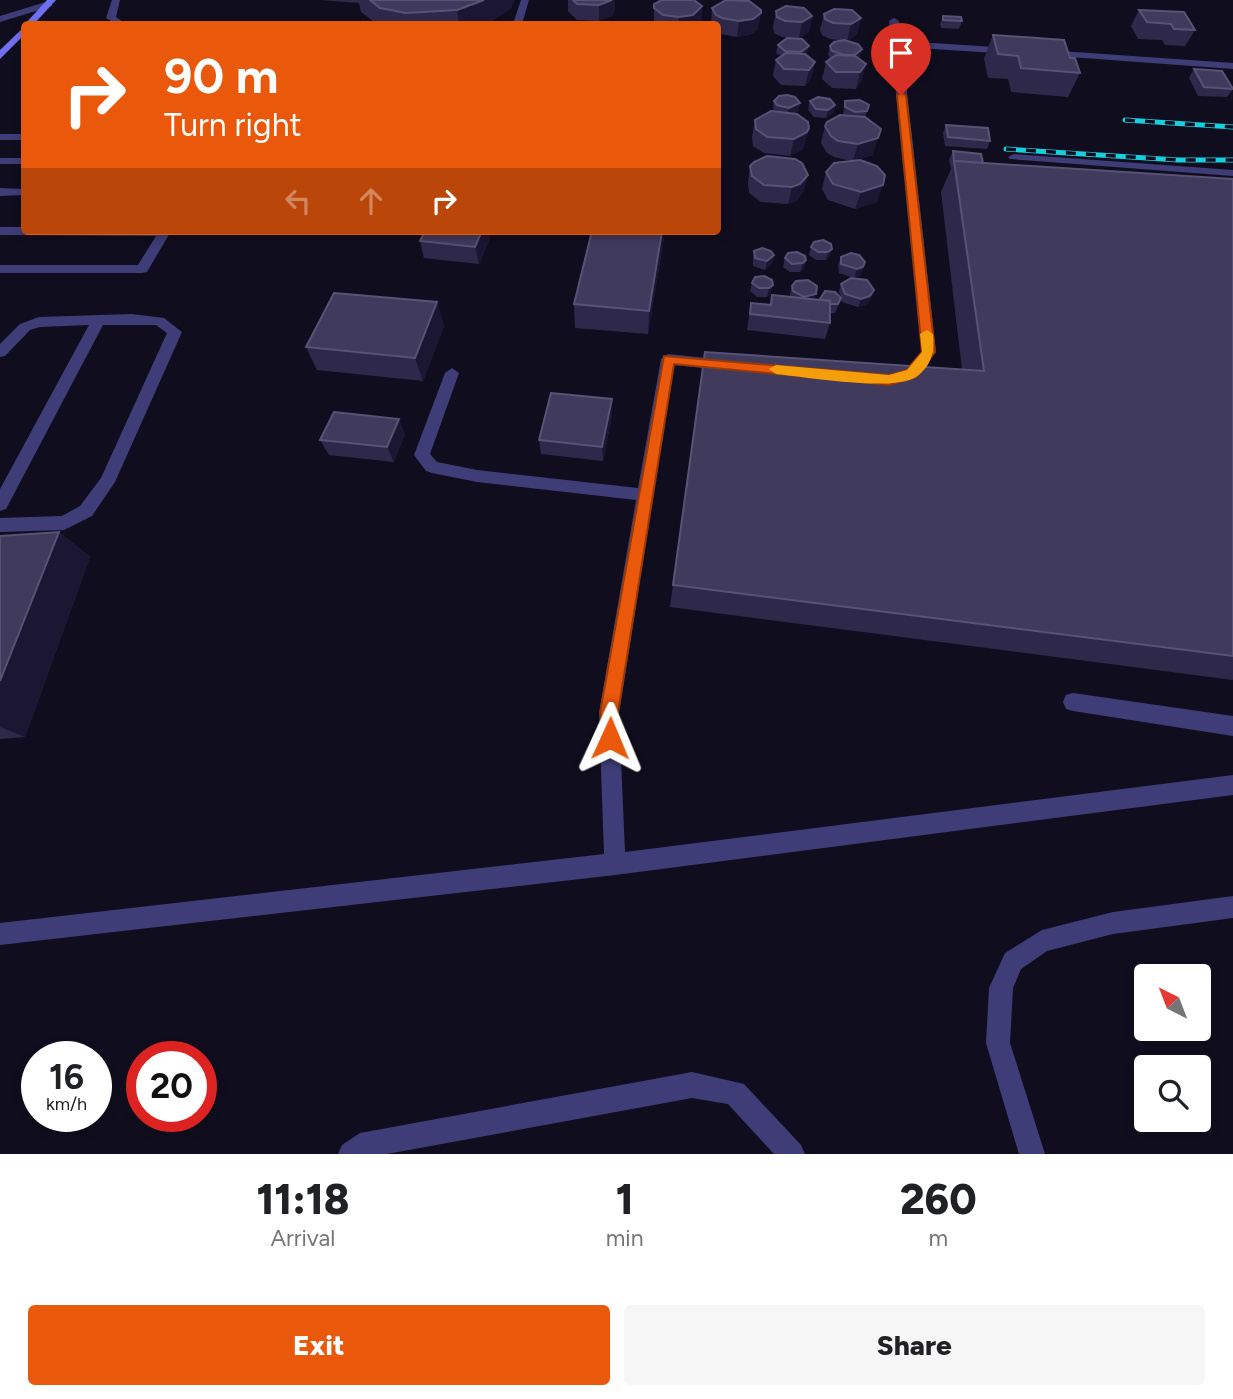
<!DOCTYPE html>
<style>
body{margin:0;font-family:Figtree,sans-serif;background:#f6f6f6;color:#202124;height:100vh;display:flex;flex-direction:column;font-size:26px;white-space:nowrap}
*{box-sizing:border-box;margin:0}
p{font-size:23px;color:#757577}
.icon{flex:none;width:38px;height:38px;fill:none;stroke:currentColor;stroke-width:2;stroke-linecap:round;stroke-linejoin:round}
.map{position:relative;height:1154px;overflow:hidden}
.panel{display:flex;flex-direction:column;background:#fff;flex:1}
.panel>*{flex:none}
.hud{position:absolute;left:21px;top:21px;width:700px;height:214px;border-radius:7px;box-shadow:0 4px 10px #0003;background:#ea580c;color:#fff;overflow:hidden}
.needle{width:46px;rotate:318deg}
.buttons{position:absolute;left:1134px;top:964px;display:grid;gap:14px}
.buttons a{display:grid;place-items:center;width:77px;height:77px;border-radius:7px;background:#fff;box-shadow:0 4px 10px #0003;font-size:35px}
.speed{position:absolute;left:21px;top:1041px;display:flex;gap:14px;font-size:35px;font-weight:700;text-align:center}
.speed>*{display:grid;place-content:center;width:91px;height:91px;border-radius:50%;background:#fff;box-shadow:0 4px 10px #0003;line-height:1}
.speed small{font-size:18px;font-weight:400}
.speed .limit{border:10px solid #d22;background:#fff;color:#111}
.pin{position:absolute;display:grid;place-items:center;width:60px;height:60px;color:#fff;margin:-72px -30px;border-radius:50% 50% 50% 0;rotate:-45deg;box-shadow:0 0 7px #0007}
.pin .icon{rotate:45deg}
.me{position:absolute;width:77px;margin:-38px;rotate:1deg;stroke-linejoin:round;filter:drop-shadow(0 0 5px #0008)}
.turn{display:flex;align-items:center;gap:24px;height:147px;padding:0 28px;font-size:32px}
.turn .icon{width:91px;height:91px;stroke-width:2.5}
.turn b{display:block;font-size:49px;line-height:60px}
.lanes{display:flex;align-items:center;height:66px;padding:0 28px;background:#0003;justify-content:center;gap:35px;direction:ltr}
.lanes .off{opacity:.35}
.eta{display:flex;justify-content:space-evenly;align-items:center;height:119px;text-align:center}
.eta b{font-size:42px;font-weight:800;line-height:49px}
.action{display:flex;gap:14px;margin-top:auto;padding:14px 28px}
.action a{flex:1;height:80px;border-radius:7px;background:#ea580c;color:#fff;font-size:28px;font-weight:800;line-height:80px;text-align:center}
.action a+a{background:#f6f6f6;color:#202124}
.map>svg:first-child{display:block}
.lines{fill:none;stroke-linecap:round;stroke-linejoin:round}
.lane{fill:#3e3d78;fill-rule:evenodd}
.secondary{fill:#6f70f1;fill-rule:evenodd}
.rail-casing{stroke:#15d1e0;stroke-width:5}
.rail{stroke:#100e1e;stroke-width:3.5;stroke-dasharray:10;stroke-linecap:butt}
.wall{fill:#2e294a}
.shaded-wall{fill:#1b1631}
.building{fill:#403a5d;stroke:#575276;stroke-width:2}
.route{fill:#ea580c;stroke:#983908;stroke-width:2}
.slow{fill:#f59e0b}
</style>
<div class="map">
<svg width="1233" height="1154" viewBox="0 0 1233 1154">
<rect width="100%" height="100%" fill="#100e1e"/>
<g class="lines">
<g class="lane">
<polygon points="112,0 120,0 116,17 126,24 116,24 106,18"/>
<polygon points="521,0 529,0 522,24 513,24"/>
<polygon points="49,1 52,2 52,6 0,22 0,16"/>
<polygon points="894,18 899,21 901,41 1011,48 1016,51 1011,54 902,47 936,352 916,377 900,382 893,377 895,373 906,369 922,351 891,44 889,21"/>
<polygon points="1046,50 1233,63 1233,69 1043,55 1043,51"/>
<rect x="0" y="134" width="24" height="6"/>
<polygon points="1014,154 1233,170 1233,176 1010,159 1008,157"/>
<rect x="0" y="158" width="24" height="6"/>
<polygon points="0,188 24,189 24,195 0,196"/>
<polygon points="0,227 24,227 24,231 171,231 147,272 142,273 0,273 0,265 138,265 156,236 0,235"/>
<polygon points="132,314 164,318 182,332 115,482 92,516 64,530 0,532 0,518 62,516 80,506 101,478 167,333 156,325 103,325 6,509 0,511 0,489 89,325 40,327 30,330 5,356 0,357 0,344 20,324 39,317"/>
<polygon points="668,354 726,360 733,365 726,370 674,365 619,713 625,852 1233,775 1233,795 615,875 0,945 0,923 604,854 599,713 636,500 477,482 432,473 426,471 414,455 445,373 452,368 459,373 430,454 437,462 477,470 638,488 661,359"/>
<polygon points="1073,693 1233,716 1233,736 1073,711 1066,709 1063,702 1066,695"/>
<polygon points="1233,896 1233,918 1113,934 1047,951 1021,969 1013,988 1010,1043 1045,1154 1019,1154 986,1043 989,988 1005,953 1042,930 1113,912"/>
<polygon points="692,1072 744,1084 801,1145 805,1154 774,1154 728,1104 692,1098 387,1154 338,1154 342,1145 360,1133"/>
</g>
<g class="secondary">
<polygon points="47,0 56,0 34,24 25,24"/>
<polygon points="24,27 24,35 0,59 0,50"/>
</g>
<g class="rail-casing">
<g id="rail">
<polyline points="1125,120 1233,127"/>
<polyline points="1006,149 1178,160 1233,160"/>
</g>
</g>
<use href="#rail" class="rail"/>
</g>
<g class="wall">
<polygon points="321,0 514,0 511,8 491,22 484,24 377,24 361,12 359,3"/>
<polygon points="568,0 615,0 615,9 612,16 599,21 577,20 568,11"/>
<polygon points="654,4 702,6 701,22 699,24 654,24"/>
<polygon points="712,8 758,29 750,35 737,37 720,34 718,33 718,24 711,24"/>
<polygon points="1139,10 1195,30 1185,46 1165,45 1162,40 1138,39 1131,26"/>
<polygon points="776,11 812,16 809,32 799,38 782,37 774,33 773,27"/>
<polygon points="824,14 861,18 857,34 847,41 830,39 822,35 820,30"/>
<polygon points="943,16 962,21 959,29 941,28 940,24"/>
<polygon points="993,35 1070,58 1080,73 1068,97 1011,92 1008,79 988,78 984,58"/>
<polygon points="778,45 807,54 806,55 815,62 811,78 805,86 781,85 773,76 776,60 781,56 776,53"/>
<polygon points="830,46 862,49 860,57 858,59 866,64 861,81 856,89 832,88 822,79 826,62 830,59 828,54"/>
<polygon points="1194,69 1233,89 1227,97 1198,96 1189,78"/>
<polygon points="774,101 800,103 798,111 793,114 809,128 803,149 790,156 764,153 753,146 752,137 755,120 774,111 773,109"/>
<polygon points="810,101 835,105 833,113 826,118 814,117 808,110"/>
<polygon points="845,101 869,105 865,117 873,155 855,160 877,202 855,209 828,200 822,189 826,172 851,161 834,157 827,153 821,143 825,126 843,116"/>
<polygon points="946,125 990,141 987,149 945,146 943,133"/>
<polygon points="953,151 983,163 1233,179 1233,680 670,607 705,352 962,369 941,192 951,169 949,160"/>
<polygon points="750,166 804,191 796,201 788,204 761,202 749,193 748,183"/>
<polygon points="592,231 665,231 648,334 575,328 574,304"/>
<polygon points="490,238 479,264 424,258 420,241"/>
<polygon points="811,247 832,249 829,257 826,260 816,260 809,255"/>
<polygon points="754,251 774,255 772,263 765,270 753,266 753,260"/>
<polygon points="841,257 865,262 860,275 854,278 839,273 838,265"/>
<polygon points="785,258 806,260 804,268 800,272 790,272 783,267"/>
<polygon points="764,276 771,293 767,297 757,297 750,291 752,283"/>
<polygon points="841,284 871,298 867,304 858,307 842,302 841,299 835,313 830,313 830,323 825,339 747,330 751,303 769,305 772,295 790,297 790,294 792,286 814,299 819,300 820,299 841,297 839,292"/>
<polygon points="437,302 444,326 423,381 317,370 306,347"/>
<polygon points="612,415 603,461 541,454 539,440"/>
<polygon points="405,434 394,462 329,455 320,440"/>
<polygon points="59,532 90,557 25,737 0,739 0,536"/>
</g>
<g class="shaded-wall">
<polygon points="484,0 514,0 511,8 491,22 484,24 459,24 457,10"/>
<polygon points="612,0 615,0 615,9 612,16 599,21 599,5"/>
<polygon points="702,6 701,22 699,24 678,24 679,17"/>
<polygon points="761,13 758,29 750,35 737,37 739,21"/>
<polygon points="812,16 809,32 799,38 802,22"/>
<polygon points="861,18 857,34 847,41 851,24"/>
<polygon points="809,46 807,54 799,60 801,52"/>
<polygon points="862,49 860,57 853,63 855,55"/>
<polygon points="815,62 811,78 805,86 809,70"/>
<polygon points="866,64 861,81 856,89 860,72"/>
<polygon points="800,103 798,111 787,116 789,108"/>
<polygon points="835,105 833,113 826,118 828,110"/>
<polygon points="809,128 803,149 790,156 794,139"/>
<polygon points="878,138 873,155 853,161 858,144"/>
<polygon points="808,175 804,191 796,201 788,204 792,187"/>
<polygon points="883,185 877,202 855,209 861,192"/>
<polygon points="482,231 488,231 490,238 479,264 475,247"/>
<polygon points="662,231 665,231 648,334 649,311"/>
<polygon points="832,249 829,257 826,260 828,252"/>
<polygon points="774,255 772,263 765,270 767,261"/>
<polygon points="806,260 804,268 800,272 803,263"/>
<polygon points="863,267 860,275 854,278 857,269"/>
<polygon points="773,285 771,293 767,297 769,288"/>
<polygon points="874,290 871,298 867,304 858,307 861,299"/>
<polygon points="816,294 813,303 802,305 804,297"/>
<polygon points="437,302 444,326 423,381 415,358"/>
<polygon points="612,399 612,415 603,461 602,447"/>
<polygon points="399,419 405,434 394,462 387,447"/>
<polygon points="59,532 90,557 25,737 0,727 0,681"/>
</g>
<g class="building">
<polygon points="370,0 484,0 457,10 406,13 380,8"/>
<polygon points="573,0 612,0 599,5 577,4"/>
<polygon points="662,0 694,0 702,6 693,15 679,17 663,15 654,8 654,4"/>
<polygon points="726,0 749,1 761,10 761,13 753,19 739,21 722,18 716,15 712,8"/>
<polygon points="786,6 804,8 812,16 802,22 785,21 777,17 776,11"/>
<polygon points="834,9 852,10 861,18 851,24 833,23 825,19 824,14"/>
<polygon points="1139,10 1184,12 1195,30 1174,29 1171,24 1147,22"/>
<polygon points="943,16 961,17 962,21 943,20"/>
<polygon points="993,35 1064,40 1070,58 1075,58 1080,73 1021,68 1018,56 998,54"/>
<polygon points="787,38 802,39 809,46 801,52 785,51 778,45"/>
<polygon points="844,40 858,44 862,49 855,55 845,55 832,51 830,46 834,42"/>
<polygon points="786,53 805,54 815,62 809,70 784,69 776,60"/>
<polygon points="836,55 855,56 866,64 860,72 836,72 826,62"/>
<polygon points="1194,69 1222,71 1233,89 1204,87"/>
<polygon points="787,95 795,97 800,103 789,108 777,105 774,101 779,96"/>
<polygon points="818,97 830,99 835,105 828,110 816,109 810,101"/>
<polygon points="860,100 869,105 867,111 855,112 845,107 845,101"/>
<polygon points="771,111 797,114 808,122 809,128 807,132 794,139 767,137 756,129 755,120"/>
<polygon points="840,115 865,117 881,129 878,138 858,144 838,141 831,136 825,126 827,122"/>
<polygon points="946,125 988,128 990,141 948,137"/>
<polygon points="953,151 981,154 983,163 954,161"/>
<polygon points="767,156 795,159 802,163 808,175 800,184 792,187 764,185 752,176 750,166 754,162"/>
<polygon points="860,160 877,166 885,175 883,185 861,192 833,184 826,172 834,163"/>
<polygon points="954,161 1233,179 1233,656 673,585 705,352 984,371"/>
<polygon points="425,231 482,231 475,247 420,241"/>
<polygon points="592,231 662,231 649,311 574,304"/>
<polygon points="823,240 831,244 832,249 828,252 818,252 811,247 814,242"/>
<polygon points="762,248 771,251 774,255 767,261 755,258 754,251"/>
<polygon points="797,252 805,256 806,260 803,263 792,264 785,258 788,253"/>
<polygon points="851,253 859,255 865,262 863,267 857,269 841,264 841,257"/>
<polygon points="764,276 772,280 773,285 769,288 759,288 752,283 755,277"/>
<polygon points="851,278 867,280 874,290 870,296 861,299 845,294 841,284"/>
<polygon points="808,280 817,286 816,294 804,297 793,291 792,286 796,281"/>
<polygon points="825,291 835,292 841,298 838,304 830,304 830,301 821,300 820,299"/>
<polygon points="334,293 437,302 415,358 306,347"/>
<polygon points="772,295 830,301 830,323 750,314 751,303 771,305"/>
<polygon points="551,393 612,399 602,447 539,440"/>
<polygon points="334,412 399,419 387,447 320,440"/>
<polygon points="59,532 0,681 0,536"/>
</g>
<polygon class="route" points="901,92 906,95 935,352 916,377 889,385 674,364 618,713 619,738 616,744 610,747 604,744 600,713 664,356 889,375 907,370 922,352 897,95"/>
<path class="slow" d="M927 330 933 334C935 350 932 366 916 377 893 392 806 377 776 374L769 369 776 365 889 375 907 370 922 352 920 334Z"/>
</svg>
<div class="buttons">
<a><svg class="needle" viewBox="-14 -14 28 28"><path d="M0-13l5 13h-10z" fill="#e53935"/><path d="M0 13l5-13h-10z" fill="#757577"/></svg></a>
<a><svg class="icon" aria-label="search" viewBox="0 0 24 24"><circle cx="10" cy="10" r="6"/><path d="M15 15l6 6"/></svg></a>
</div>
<div class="speed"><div>16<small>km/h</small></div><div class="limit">20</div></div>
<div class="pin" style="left:901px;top:95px;background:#d93025"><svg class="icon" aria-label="arrive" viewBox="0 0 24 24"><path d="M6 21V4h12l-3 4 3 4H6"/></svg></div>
<svg class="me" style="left:610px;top:738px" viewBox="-20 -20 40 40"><path d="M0-17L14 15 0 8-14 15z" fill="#ea580c" stroke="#fff" stroke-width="4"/></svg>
<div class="hud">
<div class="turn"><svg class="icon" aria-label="right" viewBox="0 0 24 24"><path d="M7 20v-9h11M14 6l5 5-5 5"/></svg><div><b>90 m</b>Turn right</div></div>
<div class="lanes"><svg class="icon off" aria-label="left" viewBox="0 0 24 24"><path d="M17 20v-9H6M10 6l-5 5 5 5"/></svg><svg class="icon off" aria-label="ahead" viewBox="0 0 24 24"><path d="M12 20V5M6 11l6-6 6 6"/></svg><svg class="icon" aria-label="right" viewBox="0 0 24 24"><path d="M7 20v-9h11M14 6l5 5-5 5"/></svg></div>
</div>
</div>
<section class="panel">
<div class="eta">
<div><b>11:18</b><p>Arrival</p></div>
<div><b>1</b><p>min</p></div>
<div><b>260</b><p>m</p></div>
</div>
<div class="action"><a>Exit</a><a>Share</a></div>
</section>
